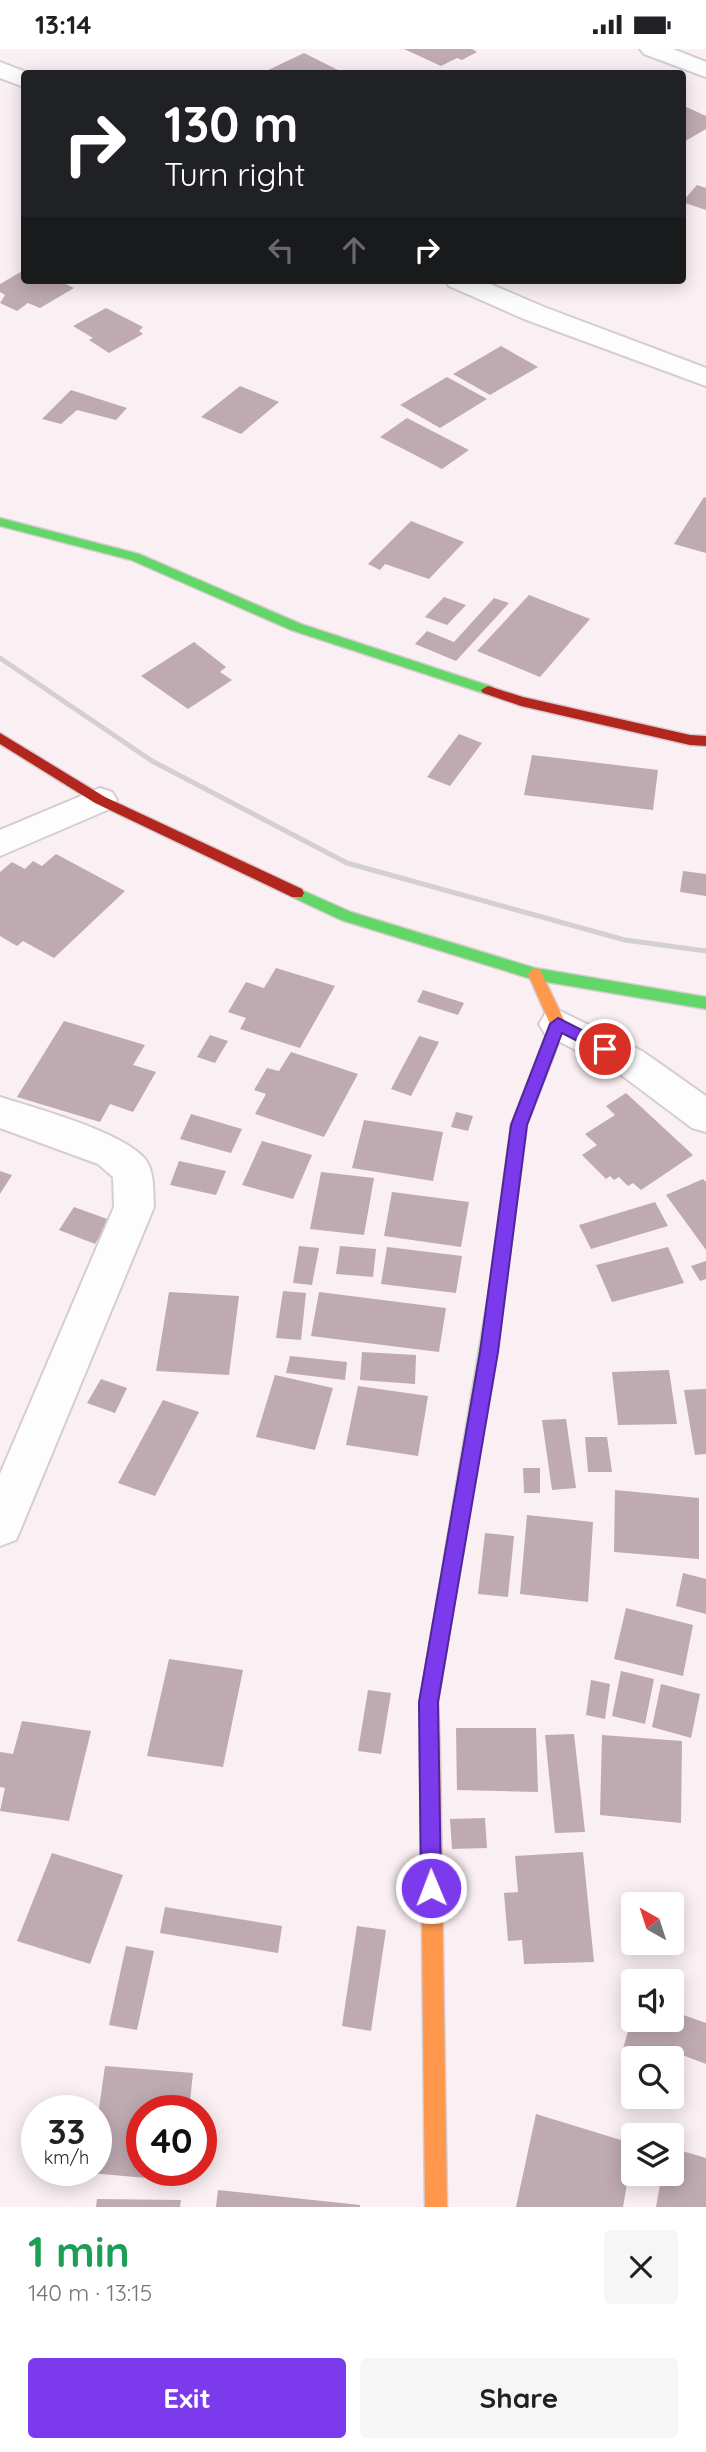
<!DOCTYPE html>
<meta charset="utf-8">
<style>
body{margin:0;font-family:Quicksand,sans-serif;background:#f6f6f6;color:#202124;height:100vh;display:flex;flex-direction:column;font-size:26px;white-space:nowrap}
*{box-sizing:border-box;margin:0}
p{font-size:23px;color:#757577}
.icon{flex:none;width:38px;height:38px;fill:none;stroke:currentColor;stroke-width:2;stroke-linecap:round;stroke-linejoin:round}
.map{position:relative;height:2158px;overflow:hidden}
.drawer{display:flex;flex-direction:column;background:#fff;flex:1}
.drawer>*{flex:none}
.hud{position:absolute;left:21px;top:21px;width:665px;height:214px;border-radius:7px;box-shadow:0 4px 18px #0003;background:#202124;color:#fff;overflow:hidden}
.needle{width:46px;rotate:321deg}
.tools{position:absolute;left:621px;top:1843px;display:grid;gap:14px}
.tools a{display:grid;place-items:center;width:63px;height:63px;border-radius:7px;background:#fff;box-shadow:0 4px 18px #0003;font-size:35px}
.speed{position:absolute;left:21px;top:2046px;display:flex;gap:14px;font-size:35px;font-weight:700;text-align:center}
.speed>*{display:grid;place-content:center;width:91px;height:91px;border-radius:50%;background:#fff;box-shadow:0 4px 18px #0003;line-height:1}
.speed small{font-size:18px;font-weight:400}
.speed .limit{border:10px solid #d22;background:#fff;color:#111}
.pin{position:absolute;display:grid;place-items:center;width:60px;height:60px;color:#fff;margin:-30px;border:4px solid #fff;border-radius:50%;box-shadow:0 2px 7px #0007}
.me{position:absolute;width:77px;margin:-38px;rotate:359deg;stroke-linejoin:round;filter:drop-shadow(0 0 5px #0008)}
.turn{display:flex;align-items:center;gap:24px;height:147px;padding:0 28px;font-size:32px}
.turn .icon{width:91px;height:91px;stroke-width:2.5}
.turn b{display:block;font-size:49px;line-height:60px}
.lanes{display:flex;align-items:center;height:66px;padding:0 28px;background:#0003;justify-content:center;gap:35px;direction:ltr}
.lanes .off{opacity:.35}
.round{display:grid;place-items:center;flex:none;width:74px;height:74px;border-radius:7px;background:#f6f6f6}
.head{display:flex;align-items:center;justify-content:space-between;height:119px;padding:0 28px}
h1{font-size:42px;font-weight:700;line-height:52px;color:#1e9e55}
.cta{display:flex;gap:14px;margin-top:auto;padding:14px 28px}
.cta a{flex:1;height:80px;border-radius:7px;background:#7c3aed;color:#fff;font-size:28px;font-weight:700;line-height:80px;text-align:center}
.cta a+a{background:#f6f6f6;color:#202124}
.status{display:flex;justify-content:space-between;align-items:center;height:49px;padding:0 35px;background:#fff;direction:ltr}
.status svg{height:19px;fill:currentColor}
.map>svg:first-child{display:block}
.building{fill:#bfaab2}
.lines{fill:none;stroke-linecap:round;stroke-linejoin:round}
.street-casing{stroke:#d7cdd0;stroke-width:4}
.fast-casing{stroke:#d7cdd0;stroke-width:3}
.slow-casing{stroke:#d7cdd0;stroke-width:3}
.jam-casing{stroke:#d7cdd0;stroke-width:3}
.street{fill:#fefdfd;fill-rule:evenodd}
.fast{fill:#63d668;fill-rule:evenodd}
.slow{fill:#ff974d;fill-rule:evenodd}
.jam{fill:#b3261e;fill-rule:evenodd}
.rail{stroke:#d4d0d2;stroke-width:5}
.route{fill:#7c3aed;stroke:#51269a;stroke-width:2}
</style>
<div class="status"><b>13:14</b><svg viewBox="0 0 49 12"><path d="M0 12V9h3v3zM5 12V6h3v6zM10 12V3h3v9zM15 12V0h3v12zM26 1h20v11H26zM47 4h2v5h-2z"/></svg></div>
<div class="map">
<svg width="706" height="2158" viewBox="0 0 706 2158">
<rect width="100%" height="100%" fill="#faeff2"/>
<g class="building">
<polygon points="404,0 472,0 477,3 462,11 457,9 441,17"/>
<polygon points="304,4 344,24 262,24"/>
<polygon points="682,56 706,67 706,80 682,94"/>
<polygon points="697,136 706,139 706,161 682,153"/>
<polygon points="24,221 24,231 57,231 74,239 40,259 28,254 17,262 0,254 5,246 0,243 0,235"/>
<polygon points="106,259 143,278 139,282 143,285 109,304 89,291 93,289 73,277"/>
<polygon points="501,297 538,318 490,346 453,325"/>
<polygon points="447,328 487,350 440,379 400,356"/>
<polygon points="240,337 279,353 241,385 201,368"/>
<polygon points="71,341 127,359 116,371 77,361 61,375 42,370"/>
<polygon points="407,369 469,401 442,420 380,388"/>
<polygon points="704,448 706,449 706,504 674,495"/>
<polygon points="411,472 464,493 429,530 385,515 380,521 368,515"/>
<polygon points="529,546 590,570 540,628 477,602"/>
<polygon points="444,548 466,556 447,576 425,568"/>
<polygon points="494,549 509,554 456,612 415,595 427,582 454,593"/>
<polygon points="194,593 226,618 220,623 232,631 188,660 141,627"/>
<polygon points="459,685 482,694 450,737 427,728"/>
<polygon points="532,706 658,721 653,761 524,746"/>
<polygon points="56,805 125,842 54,909 23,892 17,897 0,887 0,823 12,813 25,820 33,812 42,817"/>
<polygon points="683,822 706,825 706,847 680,843"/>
<polygon points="276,919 335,937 300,999 240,980 246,969 228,963 246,933 264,939"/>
<polygon points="423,941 464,954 458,966 417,953"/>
<polygon points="64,972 145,996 133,1016 156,1023 133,1063 110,1055 100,1073 17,1048"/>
<polygon points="210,986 228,992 215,1014 197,1008"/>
<polygon points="419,987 439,993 411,1047 391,1040"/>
<polygon points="291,1003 358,1025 324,1088 255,1065 266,1045 254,1041 267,1019 279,1022"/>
<polygon points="626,1044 693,1106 641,1141 633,1134 628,1137 619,1128 614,1131 610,1127 606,1130 582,1106 597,1096 585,1085 615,1066 606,1057"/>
<polygon points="456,1063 473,1067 468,1082 451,1078"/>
<polygon points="191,1065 242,1080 231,1104 180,1090"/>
<polygon points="364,1071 443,1083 433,1132 352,1119"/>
<polygon points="262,1092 312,1106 293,1150 242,1136"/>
<polygon points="179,1112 226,1122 216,1146 170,1136"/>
<polygon points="0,1122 12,1126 0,1145"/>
<polygon points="321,1123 374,1129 364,1186 310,1180"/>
<polygon points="703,1130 706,1133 706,1201 666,1146"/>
<polygon points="392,1143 469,1153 461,1198 384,1187"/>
<polygon points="655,1153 668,1177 591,1200 579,1176"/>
<polygon points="74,1158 110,1171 95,1195 59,1181"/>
<polygon points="299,1197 319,1199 312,1236 293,1234"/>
<polygon points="340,1197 376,1200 373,1228 336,1225"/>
<polygon points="387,1198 462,1207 456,1244 381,1235"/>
<polygon points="668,1198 684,1234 612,1253 596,1216"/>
<polygon points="706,1212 706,1230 700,1232 691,1217"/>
<polygon points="283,1242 306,1244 301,1291 276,1289"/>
<polygon points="169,1243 239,1247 229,1326 156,1322"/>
<polygon points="319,1243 446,1259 439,1303 311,1287"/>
<polygon points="362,1303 416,1306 415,1335 360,1331"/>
<polygon points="290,1307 347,1313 345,1331 286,1324"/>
<polygon points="669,1321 677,1375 618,1376 612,1323"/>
<polygon points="275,1326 333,1339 315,1401 256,1388"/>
<polygon points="101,1330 127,1339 115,1364 87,1354"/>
<polygon points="358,1337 428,1347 418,1407 346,1396"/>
<polygon points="706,1340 706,1405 695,1406 684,1341"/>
<polygon points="163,1351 199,1363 155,1447 118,1434"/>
<polygon points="566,1370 576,1439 552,1441 542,1371"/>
<polygon points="585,1388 607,1388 612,1423 588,1423"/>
<polygon points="523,1419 540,1419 540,1444 524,1444"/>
<polygon points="615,1441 699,1449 699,1510 614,1503"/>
<polygon points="527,1466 593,1473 588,1553 520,1545"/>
<polygon points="485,1484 514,1487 508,1548 478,1545"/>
<polygon points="683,1524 706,1530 706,1565 676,1557"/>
<polygon points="626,1559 693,1576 683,1627 614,1610"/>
<polygon points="169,1610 243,1621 223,1718 147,1707"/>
<polygon points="621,1622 654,1630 645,1675 612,1667"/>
<polygon points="591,1631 610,1635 605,1670 586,1666"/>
<polygon points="661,1635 700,1645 691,1689 652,1678"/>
<polygon points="368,1641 391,1644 381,1705 358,1702"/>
<polygon points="22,1672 91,1682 69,1772 0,1762 5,1739 0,1738 0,1703 13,1705"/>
<polygon points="456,1679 536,1679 538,1743 457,1741"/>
<polygon points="574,1685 585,1783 555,1784 545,1686"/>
<polygon points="602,1686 682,1692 681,1774 600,1766"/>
<polygon points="485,1769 487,1799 452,1800 450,1770"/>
<polygon points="583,1803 594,1913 524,1915 522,1891 508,1892 504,1844 518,1843 515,1807"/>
<polygon points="52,1804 123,1826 90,1915 17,1892"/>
<polygon points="165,1858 282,1877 278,1904 160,1884"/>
<polygon points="357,1877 386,1881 371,1982 342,1977"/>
<polygon points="126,1897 154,1902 137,1981 109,1976"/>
<polygon points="672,1962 706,1974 706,2015 669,2001 667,2009 636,2009 622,2004 633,1964 634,1970 672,1970"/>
<polygon points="105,2017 193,2024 189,2062 142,2062 142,2121 182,2121 180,2132 90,2124 91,2121 96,2121 96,2080"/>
<polygon points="536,2065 634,2095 623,2158 516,2158"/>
<polygon points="672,2099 706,2109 706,2158 656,2158 662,2124 672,2124"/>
<polygon points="218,2141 360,2156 360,2158 216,2158"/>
<polygon points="97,2150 181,2151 180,2158 96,2158"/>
</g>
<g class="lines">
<g class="street-casing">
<g id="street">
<polygon points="640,0 673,0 706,13 706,28 644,5"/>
<polygon points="0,13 29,24 24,24 24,38 0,29"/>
<polygon points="445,231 481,231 544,258 706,319 706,337 524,270 449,237"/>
<polygon points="100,739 112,743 117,751 112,759 0,807 0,781"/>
<polygon points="558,961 642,1002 706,1047 706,1083 692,1079 616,1022 545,985 539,975 545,965"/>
<path d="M0 1048C35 1059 123 1083 145 1110 155 1123 153 1143 154 1158L22 1477 16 1491 0 1497V1425L114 1158 113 1128 98 1115 0 1079Z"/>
</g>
</g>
<g class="fast-casing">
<g id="fast">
<polygon points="0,469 139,505 301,575 493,638 495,641 488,645 483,644 291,581 131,511 0,477"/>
<polygon points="297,839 351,863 535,919 706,948 706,960 535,931 341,871 292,848 290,844"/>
<polygon points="497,1234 503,1236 505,1241 438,1653 440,1705 437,1712 430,1714 423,1712 420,1705 420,1653 489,1241 491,1236"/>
</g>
</g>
<g class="slow-casing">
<g id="slow">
<polygon points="535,919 540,921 566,975 527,1076 505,1241 503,1246 497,1248 491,1246 489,1241 511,1076 550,975 528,925"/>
<polygon points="430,1696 437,1698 440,1705 447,2158 425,2158 420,1705 423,1698"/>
</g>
</g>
<g class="jam-casing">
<g id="jam">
<polygon points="488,637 523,648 690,686 706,687 706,697 690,696 521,657 483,644 481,641"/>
<polygon points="0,684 105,748 302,840 304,844 302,848 292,848 95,754 0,695"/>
</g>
</g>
<use href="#street" class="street"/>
<use href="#fast" class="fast"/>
<use href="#slow" class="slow"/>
<use href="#jam" class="jam"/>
<polyline class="rail" points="0,609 152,712 347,814 625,891 706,902"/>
</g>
<polygon class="route" points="558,969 611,996 613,1000 605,1006 562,984 527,1076 498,1303 438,1653 441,1839 438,1846 431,1849 424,1846 421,1839 419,1653 480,1303 511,1076 550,975"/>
</svg>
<div class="tools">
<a><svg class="needle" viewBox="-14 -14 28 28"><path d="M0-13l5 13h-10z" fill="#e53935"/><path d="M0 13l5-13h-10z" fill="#757577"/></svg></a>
<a><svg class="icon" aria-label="sound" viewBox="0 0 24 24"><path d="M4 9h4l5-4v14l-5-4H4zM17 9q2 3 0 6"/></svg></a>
<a><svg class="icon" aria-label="search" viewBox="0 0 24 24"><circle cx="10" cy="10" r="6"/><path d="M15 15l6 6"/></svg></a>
<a><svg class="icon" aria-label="layers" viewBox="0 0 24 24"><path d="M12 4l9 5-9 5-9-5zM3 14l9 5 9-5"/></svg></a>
</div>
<div class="speed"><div>33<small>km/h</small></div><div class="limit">40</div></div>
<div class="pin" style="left:605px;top:1000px;background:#d93025"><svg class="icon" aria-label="arrive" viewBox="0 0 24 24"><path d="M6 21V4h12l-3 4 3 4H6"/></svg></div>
<svg class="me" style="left:431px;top:1839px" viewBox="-20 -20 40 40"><circle r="17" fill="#7c3aed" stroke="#fff" stroke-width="3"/><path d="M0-11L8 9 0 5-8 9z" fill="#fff"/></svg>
<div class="hud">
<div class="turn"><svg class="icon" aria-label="right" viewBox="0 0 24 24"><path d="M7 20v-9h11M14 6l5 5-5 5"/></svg><div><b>130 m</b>Turn right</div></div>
<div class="lanes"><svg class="icon off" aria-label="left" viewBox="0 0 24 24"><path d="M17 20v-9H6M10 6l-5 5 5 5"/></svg><svg class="icon off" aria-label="ahead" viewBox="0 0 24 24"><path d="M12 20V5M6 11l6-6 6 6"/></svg><svg class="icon" aria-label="right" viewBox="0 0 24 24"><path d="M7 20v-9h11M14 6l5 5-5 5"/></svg></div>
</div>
</div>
<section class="drawer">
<div class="head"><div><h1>1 min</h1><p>140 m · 13:15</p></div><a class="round"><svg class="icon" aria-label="close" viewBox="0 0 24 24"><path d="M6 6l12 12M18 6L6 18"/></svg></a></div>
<div class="cta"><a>Exit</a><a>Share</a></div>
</section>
